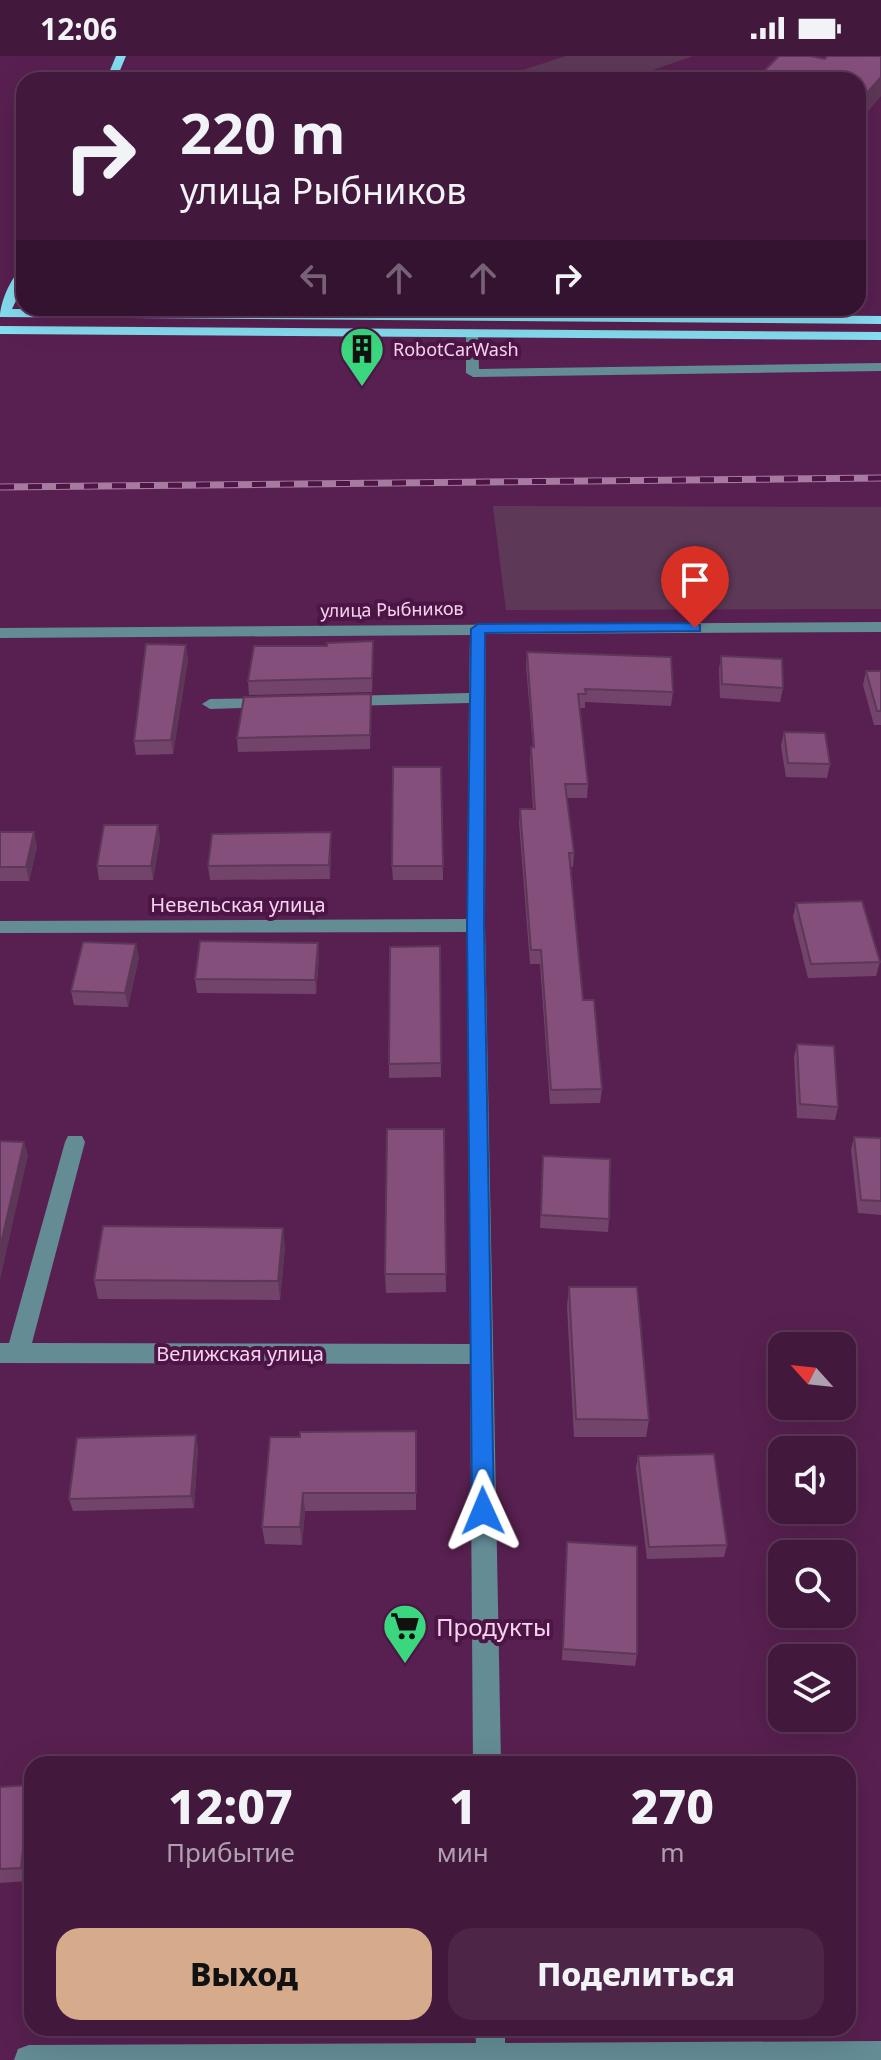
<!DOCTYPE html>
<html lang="ru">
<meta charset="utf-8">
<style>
body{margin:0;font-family:"Noto Sans",sans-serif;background:#4c2547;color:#f1f3f6;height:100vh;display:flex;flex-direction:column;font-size:30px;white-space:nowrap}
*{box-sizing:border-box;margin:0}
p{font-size:26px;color:#aea0af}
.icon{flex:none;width:44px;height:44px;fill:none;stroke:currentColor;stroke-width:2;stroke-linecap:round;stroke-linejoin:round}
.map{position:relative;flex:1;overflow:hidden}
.details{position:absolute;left:24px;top:1700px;width:832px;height:280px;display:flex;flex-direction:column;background:#42183c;border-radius:24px;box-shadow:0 8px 32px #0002,0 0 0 2px #5a3756}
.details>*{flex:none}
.guide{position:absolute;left:16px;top:16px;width:850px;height:244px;border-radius:24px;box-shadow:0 8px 32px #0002,0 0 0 2px #5a3756;background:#42183c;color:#f1f3f6;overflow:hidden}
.needle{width:52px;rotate:297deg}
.controls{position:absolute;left:768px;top:1276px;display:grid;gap:16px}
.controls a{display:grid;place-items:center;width:88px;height:88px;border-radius:16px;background:#42183c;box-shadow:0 8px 32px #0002,0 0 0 2px #5a3756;font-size:40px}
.pin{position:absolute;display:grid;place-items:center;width:68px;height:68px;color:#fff;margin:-82px -34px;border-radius:50% 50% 50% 0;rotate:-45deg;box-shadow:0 0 8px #0007}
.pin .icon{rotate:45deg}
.me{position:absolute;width:88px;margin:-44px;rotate:359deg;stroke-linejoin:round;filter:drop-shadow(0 0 6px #0008)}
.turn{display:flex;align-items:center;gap:28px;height:168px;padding:0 32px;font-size:36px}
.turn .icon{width:104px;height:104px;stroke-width:2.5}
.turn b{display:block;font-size:56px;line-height:68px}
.lanes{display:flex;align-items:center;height:76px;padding:0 32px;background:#0003;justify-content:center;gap:40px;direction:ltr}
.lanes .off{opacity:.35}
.eta{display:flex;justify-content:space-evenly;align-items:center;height:136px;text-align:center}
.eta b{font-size:48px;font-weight:800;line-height:56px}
.action{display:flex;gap:16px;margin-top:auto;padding:16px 32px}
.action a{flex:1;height:92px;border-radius:24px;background:#d6ab8b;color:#111;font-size:32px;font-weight:800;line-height:92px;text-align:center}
.action a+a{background:#4c2547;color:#f1f3f6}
.status{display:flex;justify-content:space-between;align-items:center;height:56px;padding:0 40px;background:#42183c;direction:ltr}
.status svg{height:22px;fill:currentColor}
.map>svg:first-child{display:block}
.green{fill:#5d3957}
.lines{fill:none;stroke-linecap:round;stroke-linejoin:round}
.minor{fill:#638c95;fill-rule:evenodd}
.major{fill:#85ddf0;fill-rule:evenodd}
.rail-casing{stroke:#a77aa0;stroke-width:7}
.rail{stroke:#4c1545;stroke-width:5;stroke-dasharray:14;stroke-linecap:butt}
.wall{fill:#72446b}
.shaded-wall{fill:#5d3757}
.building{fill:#854f7c;stroke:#5d3757;stroke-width:2}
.route{fill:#1a73e8;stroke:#114b97;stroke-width:2}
.labels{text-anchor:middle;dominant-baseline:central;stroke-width:8;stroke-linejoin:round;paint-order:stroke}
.far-poi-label{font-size:18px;fill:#f5d3ee;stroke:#4c1545;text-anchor:start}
.far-street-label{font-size:18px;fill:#f5d3ee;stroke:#4c1545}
.street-label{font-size:20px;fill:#f5d3ee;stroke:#4c1545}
.near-poi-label{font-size:24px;fill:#f5d3ee;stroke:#4c1545;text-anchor:start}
</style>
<div class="status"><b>12:06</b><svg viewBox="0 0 49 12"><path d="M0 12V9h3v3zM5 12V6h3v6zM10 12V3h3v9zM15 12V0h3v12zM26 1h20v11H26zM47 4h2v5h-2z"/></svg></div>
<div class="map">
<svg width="881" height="2004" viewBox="0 0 881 2004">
<rect width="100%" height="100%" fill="#582050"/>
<g class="green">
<polygon points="566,0 693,0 624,24 492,24"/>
<polygon points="493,450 881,451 881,553 506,554"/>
</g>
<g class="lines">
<g class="minor">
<polygon points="527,252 539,252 538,264 530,264"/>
<polygon points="472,273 478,277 479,313 881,307 881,315 473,321 466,317 466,277"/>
<polygon points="881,566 881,576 486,578 485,869 501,1708 473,1708 470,1308 0,1307 0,1287 9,1287 65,1086 68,1080 82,1080 85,1086 32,1287 470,1288 467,876 0,877 0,865 467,863 469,647 345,650 337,645 345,640 469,637 470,579 0,582 0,572"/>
<polygon points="269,642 275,643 277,647 275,651 210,653 202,648 210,643"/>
<polygon points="475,1972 505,1972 505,1987 881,1985 881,2004 14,2004 18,1993 29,1989 476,1987"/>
</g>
<g class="major">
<polygon points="116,0 126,0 116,24 106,24"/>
<path d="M24 211V228L12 253 881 260V268L0 261C0 246 12 218 24 211Z"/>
<polygon points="0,270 881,276 881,284 0,278"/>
</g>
<g class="rail-casing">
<polyline id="rail" points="0,431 881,422"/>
</g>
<use href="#rail" class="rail"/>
</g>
<g class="wall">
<polygon points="527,596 673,636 671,650 585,646 585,652 580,652 588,728 587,742 567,742 574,797 573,811 571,811 583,944 602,1033 600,1047 550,1048 540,908 530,908 519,767 520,753 533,753 530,705 531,691 533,691 526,610"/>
<polygon points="373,599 372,636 249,639 248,625"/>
<polygon points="721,600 783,632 780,646 720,642 719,613"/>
<polygon points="188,603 173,698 136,699 134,685"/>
<polygon points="866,615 881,615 881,669 874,669 863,629"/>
<polygon points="371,638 370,693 238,696 237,682"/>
<polygon points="784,676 830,708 827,722 786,721 781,690"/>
<polygon points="441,711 443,824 393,824 392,810"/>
<polygon points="0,776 37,790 29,825 0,825"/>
<polygon points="160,783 153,824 99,824 97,810"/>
<polygon points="331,790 330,823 210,824 208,810"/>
<polygon points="796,847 880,906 876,920 808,922 793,861"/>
<polygon points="440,890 441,1021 389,1022 389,1008"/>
<polygon points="139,901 128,951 74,949 71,935"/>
<polygon points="319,901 316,938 197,937 195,923"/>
<polygon points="797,988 838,1051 835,1064 797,1062 794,1001"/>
<polygon points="444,1073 446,1236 386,1237 385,1218"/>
<polygon points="854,1081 881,1082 881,1159 858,1157 851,1094"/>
<polygon points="543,1100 609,1163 608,1176 540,1172"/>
<polygon points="285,1190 280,1244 98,1243 94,1224"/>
<polygon points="569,1231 649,1364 646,1381 574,1381 567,1250"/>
<polygon points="416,1375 416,1454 305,1455 302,1489 265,1488 262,1471 300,1381"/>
<polygon points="198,1392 194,1452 73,1455 69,1443"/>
<polygon points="638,1400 727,1489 724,1501 647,1503 636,1412"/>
<polygon points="567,1486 637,1598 635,1610 562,1604"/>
<polygon points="30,1729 32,1733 32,1791 28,1825 0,1827 0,1731"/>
</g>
<g class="shaded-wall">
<polygon points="881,21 881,40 858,67 858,47"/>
<polygon points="186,589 188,603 173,698 171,684"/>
<polygon points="158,769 160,783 153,824 151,810"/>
<polygon points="34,776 37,790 29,825 26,811"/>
<polygon points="331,776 331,790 330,823 329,809"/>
<polygon points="318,887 319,901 316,938 315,924"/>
<polygon points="136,888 139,901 128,951 125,937"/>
<polygon points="24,1086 28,1099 0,1224 0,1192"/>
<polygon points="283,1172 285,1190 280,1244 278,1225"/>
<polygon points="196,1379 198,1392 194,1452 191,1440"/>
<polygon points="303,1437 305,1455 302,1489 300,1471"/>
<polygon points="30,1729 32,1733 32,1791 28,1825 21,1812"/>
</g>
<g class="building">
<polygon points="779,0 810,0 825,3 827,0 881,0 881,21 858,47 858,24 755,24"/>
<polygon points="373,585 372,622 248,625 254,590 327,590 327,587"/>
<polygon points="146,588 186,589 171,684 134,685"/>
<polygon points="527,596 671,601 673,636 585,633 586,638 578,638 588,728 565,728 574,797 569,797 583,944 594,944 602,1033 551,1034 541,894 531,894 520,753 535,753 531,691 534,691"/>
<polygon points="721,600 782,603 783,632 722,628"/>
<polygon points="866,615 881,615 881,655 877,655"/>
<polygon points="371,638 370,679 237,682 244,641"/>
<polygon points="784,676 825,677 830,708 788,707"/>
<polygon points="393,711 441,711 443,810 392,810"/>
<polygon points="104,769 158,769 151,810 97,810"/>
<polygon points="0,776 34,776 26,811 0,811"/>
<polygon points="331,776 329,809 208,810 212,778"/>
<polygon points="862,845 880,906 811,908 796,847"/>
<polygon points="200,885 318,887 315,924 195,923"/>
<polygon points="83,886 136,888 125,937 71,935"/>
<polygon points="440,890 441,1007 389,1008 390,891"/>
<polygon points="797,988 834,990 838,1051 800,1048"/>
<polygon points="387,1073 444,1073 446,1218 385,1218"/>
<polygon points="854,1081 881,1082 881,1145 861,1144"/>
<polygon points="0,1085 24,1086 0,1192"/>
<polygon points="543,1100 610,1103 609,1163 541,1159"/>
<polygon points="103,1170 283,1172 278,1225 94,1224"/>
<polygon points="569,1231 637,1231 649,1364 576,1363"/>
<polygon points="416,1375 416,1437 303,1437 300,1471 262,1471 270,1381 300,1381 300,1376"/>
<polygon points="196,1379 191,1440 69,1443 77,1382"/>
<polygon points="714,1398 727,1489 649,1491 638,1400"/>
<polygon points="567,1486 637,1490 637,1598 563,1593"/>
<polygon points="30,1729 21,1812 0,1813 0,1731"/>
</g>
<polygon class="route" points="695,567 700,569 700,575 485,577 484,869 494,1455 491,1463 483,1466 475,1463 472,1455 467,869 471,573 478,568"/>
<defs>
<g id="building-pin" transform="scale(2.3)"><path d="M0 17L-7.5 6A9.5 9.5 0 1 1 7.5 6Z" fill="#3ad77f" stroke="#4c1545"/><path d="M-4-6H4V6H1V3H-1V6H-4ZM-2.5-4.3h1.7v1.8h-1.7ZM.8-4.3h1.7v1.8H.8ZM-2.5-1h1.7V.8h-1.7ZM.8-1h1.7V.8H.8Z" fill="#111"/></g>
<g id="supermarket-pin" transform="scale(2.3)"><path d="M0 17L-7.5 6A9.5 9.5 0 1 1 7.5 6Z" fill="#3ad77f" stroke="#4c1545"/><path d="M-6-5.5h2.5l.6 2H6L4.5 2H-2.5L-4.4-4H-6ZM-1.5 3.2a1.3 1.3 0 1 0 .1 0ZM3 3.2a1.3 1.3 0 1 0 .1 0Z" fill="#111"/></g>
</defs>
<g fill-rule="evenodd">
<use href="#building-pin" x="362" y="293"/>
<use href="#supermarket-pin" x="405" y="1570"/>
</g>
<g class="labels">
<g class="far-poi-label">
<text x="393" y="293">RobotCarWash</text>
</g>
<g class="far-street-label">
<text transform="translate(392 553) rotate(-1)">улица Рыбников</text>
</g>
<g class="street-label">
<text x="238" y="848">Невельская улица</text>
<text x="240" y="1297">Велижская улица</text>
</g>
<g class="near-poi-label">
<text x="436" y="1570">Продукты</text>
</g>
</g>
</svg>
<div class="controls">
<a><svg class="needle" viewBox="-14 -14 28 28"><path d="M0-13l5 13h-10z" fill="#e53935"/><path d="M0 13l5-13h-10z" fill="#aea0af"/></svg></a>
<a><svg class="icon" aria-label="sound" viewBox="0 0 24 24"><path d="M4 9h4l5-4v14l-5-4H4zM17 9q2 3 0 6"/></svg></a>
<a><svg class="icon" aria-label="search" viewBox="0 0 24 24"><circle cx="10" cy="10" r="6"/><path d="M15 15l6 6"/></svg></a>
<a><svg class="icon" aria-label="layers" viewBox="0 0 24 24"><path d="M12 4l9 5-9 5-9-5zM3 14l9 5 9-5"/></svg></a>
</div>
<div class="pin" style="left:695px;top:572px;background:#d93025"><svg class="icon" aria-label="arrive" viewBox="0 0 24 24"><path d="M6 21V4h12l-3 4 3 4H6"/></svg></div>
<svg class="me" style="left:483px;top:1455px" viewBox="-20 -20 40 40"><path d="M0-17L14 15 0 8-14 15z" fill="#1a73e8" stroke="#fff" stroke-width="4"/></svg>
<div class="guide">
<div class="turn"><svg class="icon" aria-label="right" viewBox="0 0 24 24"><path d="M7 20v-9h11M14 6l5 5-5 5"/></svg><div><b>220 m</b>улица Рыбников</div></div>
<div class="lanes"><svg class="icon off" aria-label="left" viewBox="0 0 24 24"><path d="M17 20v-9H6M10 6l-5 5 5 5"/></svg><svg class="icon off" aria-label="ahead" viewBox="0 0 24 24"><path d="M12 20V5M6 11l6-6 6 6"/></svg><svg class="icon off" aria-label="ahead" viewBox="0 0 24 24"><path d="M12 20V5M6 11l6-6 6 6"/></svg><svg class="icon" aria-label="right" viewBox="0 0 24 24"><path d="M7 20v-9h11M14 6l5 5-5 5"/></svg></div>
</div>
<section class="details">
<div class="eta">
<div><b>12:07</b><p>Прибытие</p></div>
<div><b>1</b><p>мин</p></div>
<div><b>270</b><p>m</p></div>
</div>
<div class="action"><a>Выход</a><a>Поделиться</a></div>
</section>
</div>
